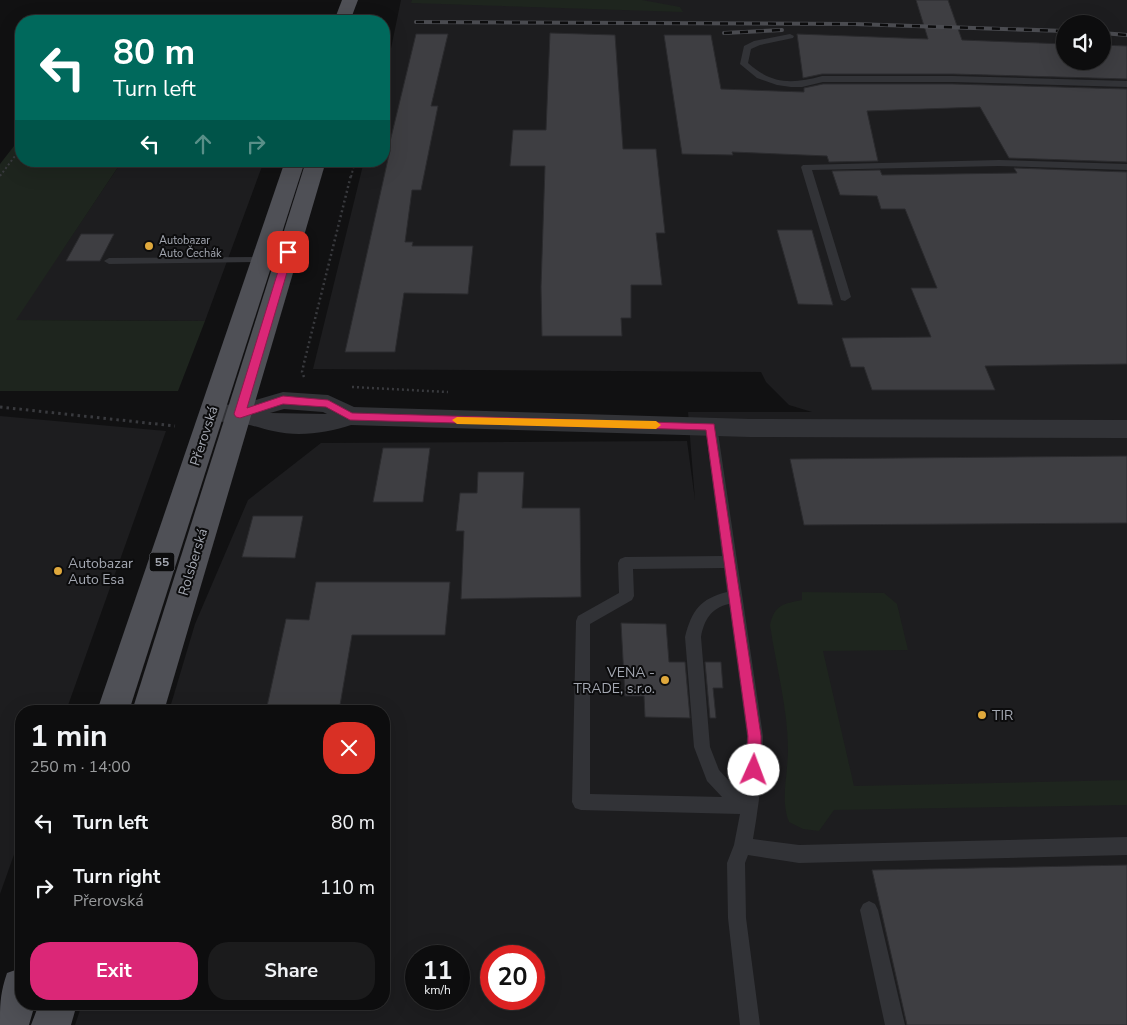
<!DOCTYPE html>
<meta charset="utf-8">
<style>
body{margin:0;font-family:"Nunito Sans",sans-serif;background:#1b1b1c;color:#f1f3f6;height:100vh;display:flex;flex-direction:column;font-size:19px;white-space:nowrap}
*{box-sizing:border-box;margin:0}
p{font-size:16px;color:#9a9c9e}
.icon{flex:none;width:28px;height:28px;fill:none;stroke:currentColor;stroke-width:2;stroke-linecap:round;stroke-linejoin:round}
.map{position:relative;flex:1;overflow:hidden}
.details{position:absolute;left:15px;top:705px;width:375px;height:305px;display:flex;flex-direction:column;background:#0d0d0e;border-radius:20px;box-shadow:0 5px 20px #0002,0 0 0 1px #2d2d2e}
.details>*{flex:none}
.hud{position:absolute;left:15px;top:15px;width:375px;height:152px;border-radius:20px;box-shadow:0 5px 20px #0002,0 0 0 1px #2d2d2e;background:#00695c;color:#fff;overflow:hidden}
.fabs{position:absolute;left:1056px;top:15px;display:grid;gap:10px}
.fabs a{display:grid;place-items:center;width:55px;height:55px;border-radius:50%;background:#0d0d0e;box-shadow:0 5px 20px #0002,0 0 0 1px #2d2d2e;font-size:25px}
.speed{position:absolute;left:405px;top:945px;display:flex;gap:10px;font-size:25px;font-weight:700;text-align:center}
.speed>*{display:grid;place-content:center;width:65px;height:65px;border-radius:50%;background:#0d0d0e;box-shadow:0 5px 20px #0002,0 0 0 1px #2d2d2e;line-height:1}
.speed small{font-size:12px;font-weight:400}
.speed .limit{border:8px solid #d22;background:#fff;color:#111}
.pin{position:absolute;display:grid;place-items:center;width:42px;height:42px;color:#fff;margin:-21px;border-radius:10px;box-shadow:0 2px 8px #0006}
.me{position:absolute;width:55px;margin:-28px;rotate:2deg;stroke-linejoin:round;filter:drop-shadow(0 0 4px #0008)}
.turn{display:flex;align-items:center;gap:18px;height:105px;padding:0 15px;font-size:22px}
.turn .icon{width:65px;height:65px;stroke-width:2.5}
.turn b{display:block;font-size:35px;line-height:42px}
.lanes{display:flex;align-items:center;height:48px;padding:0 15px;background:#0003;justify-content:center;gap:25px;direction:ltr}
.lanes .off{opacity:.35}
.round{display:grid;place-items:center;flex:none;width:52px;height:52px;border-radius:20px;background:#1b1b1c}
.headline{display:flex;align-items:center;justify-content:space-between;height:85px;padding:0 15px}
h1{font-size:30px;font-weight:700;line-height:38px}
.cta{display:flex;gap:10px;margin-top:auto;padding:10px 15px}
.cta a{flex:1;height:58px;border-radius:20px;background:#db2777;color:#fff;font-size:20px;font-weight:700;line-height:58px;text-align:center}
.cta a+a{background:#1b1b1c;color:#f1f3f6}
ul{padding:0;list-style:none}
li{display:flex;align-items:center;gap:15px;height:65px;padding:0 15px}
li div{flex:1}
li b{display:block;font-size:19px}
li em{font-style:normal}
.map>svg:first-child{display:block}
.built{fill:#1d1d1f;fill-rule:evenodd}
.green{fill:#1e251e}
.building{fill:#3e3e42;stroke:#2b2b2e}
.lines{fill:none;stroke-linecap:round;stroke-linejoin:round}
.path-far2{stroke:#393a3e;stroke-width:2;stroke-dasharray:2 2.5;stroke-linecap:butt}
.path-far1{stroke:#393a3e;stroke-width:2.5;stroke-dasharray:2 3;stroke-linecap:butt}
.path{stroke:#393a3e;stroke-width:3;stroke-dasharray:2.5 4;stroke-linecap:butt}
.service{fill:#323337;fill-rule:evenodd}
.minor{fill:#323337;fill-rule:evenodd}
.primary{fill:#4f5056;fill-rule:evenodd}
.rail-casing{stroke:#4a4b50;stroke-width:4}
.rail{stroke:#0c0c0d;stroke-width:2.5;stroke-dasharray:8;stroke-linecap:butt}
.route{fill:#db2777;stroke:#8e194d}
.slow{fill:#f59e0b}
.poi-dot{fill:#dfa83c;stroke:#0c0c0d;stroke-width:2}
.labels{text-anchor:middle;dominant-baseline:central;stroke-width:4;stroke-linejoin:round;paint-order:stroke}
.far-poi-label{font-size:11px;fill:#a4a8b2;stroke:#0c0c0d;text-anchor:start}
.shield{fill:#0c0c0d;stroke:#767980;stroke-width:1}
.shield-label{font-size:12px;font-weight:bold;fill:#a4a8b2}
.street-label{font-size:14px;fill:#a4a8b2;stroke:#0c0c0d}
.poi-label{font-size:14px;fill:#a4a8b2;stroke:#0c0c0d;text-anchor:start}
</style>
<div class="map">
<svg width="1127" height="1025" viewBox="0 0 1127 1025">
<rect width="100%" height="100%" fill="#111112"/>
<g class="built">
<path d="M401 0H1127V1025H75L82 1004H384V711H169L195 624 248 500 321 443 687 441 695 500 688 412H812L789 405 766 382 761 372 313 369 364 161H384V82ZM1065 24H1102V61H1065ZM416 956H459V999H416ZM491 956H534V999H491Z"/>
<polygon points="122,161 264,161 205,321 15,320"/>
<polygon points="0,416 166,431 66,711 21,711 21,835 0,894"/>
</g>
<g class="green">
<polygon points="412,0 642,0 680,7 683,12 411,3"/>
<polygon points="21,137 21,161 122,161 16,320 205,321 178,391 0,391 0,164"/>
<path d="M802 592 884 593 897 604 908 650 823 651 854 786 1127 780V805L834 810 819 831 803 829 789 822C780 800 788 775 788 750 788 709 776 666 770 625 775 604 783 604 802 600Z"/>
</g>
<g class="building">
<polygon points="916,0 948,0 962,40 1065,44 1065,61 1102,61 1102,45 1127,46 1127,79 953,74 822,74 803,78 797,34 928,39"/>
<polygon points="550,33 615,35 623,149 656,149 665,233 656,233 662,285 631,285 631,318 621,318 622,336 542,336 541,287 545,166 510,166 513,130 546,130"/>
<polygon points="416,34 448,34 431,106 438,106 421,190 412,190 405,242 413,242 412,246 473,246 468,294 404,293 395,352 345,352 390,150 388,150"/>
<polygon points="664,35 711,35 721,89 804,92 804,88 823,84 953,84 1127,89 1127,162 1009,158 980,107 867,111 878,161 829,162 827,156 732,152 733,155 682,154"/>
<polygon points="1014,168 1127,172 1127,364 985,366 995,390 872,390 864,367 851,367 842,338 931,337 911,288 937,288 905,209 881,209 877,196 840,195 832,171 880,170 882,175 1017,173"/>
<polygon points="777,230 812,230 833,305 798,304"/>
<polygon points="81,234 114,234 100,261 66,261"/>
<polygon points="383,448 430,448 423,502 373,502"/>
<polygon points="1127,456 1127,523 804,525 790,459"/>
<polygon points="478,472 524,472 522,508 580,508 581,597 461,599 464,531 456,531 460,493 477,493"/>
<polygon points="253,516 303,516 295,558 242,557"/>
<polygon points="316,582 450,582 445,635 352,635 339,711 266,711 286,619 309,620"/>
<polygon points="621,623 666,624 669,662 685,662 690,718 645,717 644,696 625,696"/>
<polygon points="705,662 721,662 723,688 713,688 716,718 710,718"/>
<polygon points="1127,865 1127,1025 907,1025 872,870"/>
</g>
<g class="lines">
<g class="path-far2">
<polyline points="0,176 21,148"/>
<polyline points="351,177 355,161"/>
</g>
<g class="path-far1">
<polyline points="304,377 302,372 304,363 351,175"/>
<polyline points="352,387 448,392"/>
</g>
<polyline class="path" points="0,407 175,426"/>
<g class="service">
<path d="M790 34 794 36 793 38 760 45 751 49 748 63C772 85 793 84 822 76H953L1127 81V87L953 82H823L802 87H791L777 85 757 78 740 64 744 46 754 41Z"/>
<polygon points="999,160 1127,164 1127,170 999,166 812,170 851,297 845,301 841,300 801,167 803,165"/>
<polygon points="261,257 265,258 266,260 265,262 109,264 104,261 109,258"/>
<path d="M711 421 716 423 717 426 763 736C763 771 759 805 753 839L799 845 1127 837V855L799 863 748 855 745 863 746 918 760 1025H740L728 918 727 863 734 845 740 814 581 810 575 808 572 802 576 621 578 616 619 593 618 563 620 559 625 557 722 556 705 426 706 423ZM724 568 727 592C700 599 692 610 685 637L694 747 707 781 722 797 590 794V624L632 600 634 596 633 569ZM729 604 747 736 743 792 730 782 719 770 710 747 701 637C704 620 711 608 729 604Z"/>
<polygon points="869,901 875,904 878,910 905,1025 885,1025 860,910 863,904"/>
</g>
<path class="minor" d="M283 392 328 395 354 407 750 419 1127 420V438L750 437 351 425C326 433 299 437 273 431 262 429 250 424 239 423 227 421 215 423 203 419L200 413 203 407 212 404 239 405ZM284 409 323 412 327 414 270 413Z"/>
<g class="primary">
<polygon points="342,0 358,0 350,21 334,21"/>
<polygon points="285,161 305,161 129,711 97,711"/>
<polygon points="306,161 326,161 164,711 132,711"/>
<path d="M21 968V1004H35L29 1025H0C0 1004 0 994 7 973Z"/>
<polygon points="39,1004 77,1004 71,1025 31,1025"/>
</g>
<g class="rail-casing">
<g id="rail">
<polyline points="416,22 854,24 1065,31"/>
<polyline points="724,33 782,30"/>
<polyline points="1102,33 1127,35"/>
</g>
</g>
<use href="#rail" class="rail"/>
</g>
<polygon class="route" points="288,249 293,252 247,408 283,396 328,400 352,413 714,424 761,736 761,770 759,774 754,776 749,774 747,770 748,736 706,430 350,420 326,407 283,404 240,418 236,417 234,414 284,252"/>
<polygon class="slow" points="457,417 656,421 661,425 656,429 457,424 452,420"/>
<g class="poi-dot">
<circle cx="149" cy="246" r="5"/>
<circle cx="58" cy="571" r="5"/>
<circle cx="665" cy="680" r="5"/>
<circle cx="982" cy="715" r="5"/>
</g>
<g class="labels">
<g class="far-poi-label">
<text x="159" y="240">Autobazar<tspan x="159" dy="13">Auto Čechák</tspan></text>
</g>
<rect class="shield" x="149.5" y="552.5" width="25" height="19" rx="4"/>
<g class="shield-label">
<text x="162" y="562">55</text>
</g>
<g class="street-label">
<text transform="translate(204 436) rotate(-72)">Přerovská</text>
<text transform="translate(193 562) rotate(-73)">Rolsberská</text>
</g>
<g class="poi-label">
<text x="68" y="563">Autobazar<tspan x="68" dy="16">Auto Esa</tspan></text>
<text x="655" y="672" text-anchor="end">VENA -<tspan x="655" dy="16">TRADE, s.r.o.</tspan></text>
<text x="992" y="715">TIR</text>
</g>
</g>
</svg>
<div class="fabs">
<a><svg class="icon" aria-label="sound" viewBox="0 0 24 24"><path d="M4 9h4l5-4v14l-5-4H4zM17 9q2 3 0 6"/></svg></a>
</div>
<div class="speed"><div>11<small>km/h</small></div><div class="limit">20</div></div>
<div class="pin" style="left:288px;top:252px;background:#d93025"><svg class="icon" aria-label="arrive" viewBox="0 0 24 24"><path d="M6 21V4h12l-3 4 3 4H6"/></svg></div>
<svg class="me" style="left:754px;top:770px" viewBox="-20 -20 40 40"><circle r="19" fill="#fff"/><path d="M0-13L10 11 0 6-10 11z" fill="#db2777"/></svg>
<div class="hud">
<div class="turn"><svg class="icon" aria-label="left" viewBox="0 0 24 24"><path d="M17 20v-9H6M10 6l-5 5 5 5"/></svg><div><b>80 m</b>Turn left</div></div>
<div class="lanes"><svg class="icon" aria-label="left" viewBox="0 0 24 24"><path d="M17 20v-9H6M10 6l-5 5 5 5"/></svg><svg class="icon off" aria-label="ahead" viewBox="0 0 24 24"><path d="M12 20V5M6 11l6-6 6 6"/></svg><svg class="icon off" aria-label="right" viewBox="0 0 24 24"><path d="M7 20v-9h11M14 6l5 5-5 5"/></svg></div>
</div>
<section class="details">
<div class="headline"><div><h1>1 min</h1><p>250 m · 14:00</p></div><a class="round" style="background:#d93025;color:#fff"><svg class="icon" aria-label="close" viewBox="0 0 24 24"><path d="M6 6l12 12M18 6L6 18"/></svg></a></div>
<ul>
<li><svg class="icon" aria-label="left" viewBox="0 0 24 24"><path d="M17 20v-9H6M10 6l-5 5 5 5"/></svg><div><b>Turn left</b></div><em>80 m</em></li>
<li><svg class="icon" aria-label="right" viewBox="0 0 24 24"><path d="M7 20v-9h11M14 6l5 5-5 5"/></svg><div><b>Turn right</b><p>Přerovská</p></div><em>110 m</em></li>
</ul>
<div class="cta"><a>Exit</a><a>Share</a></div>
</section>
</div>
